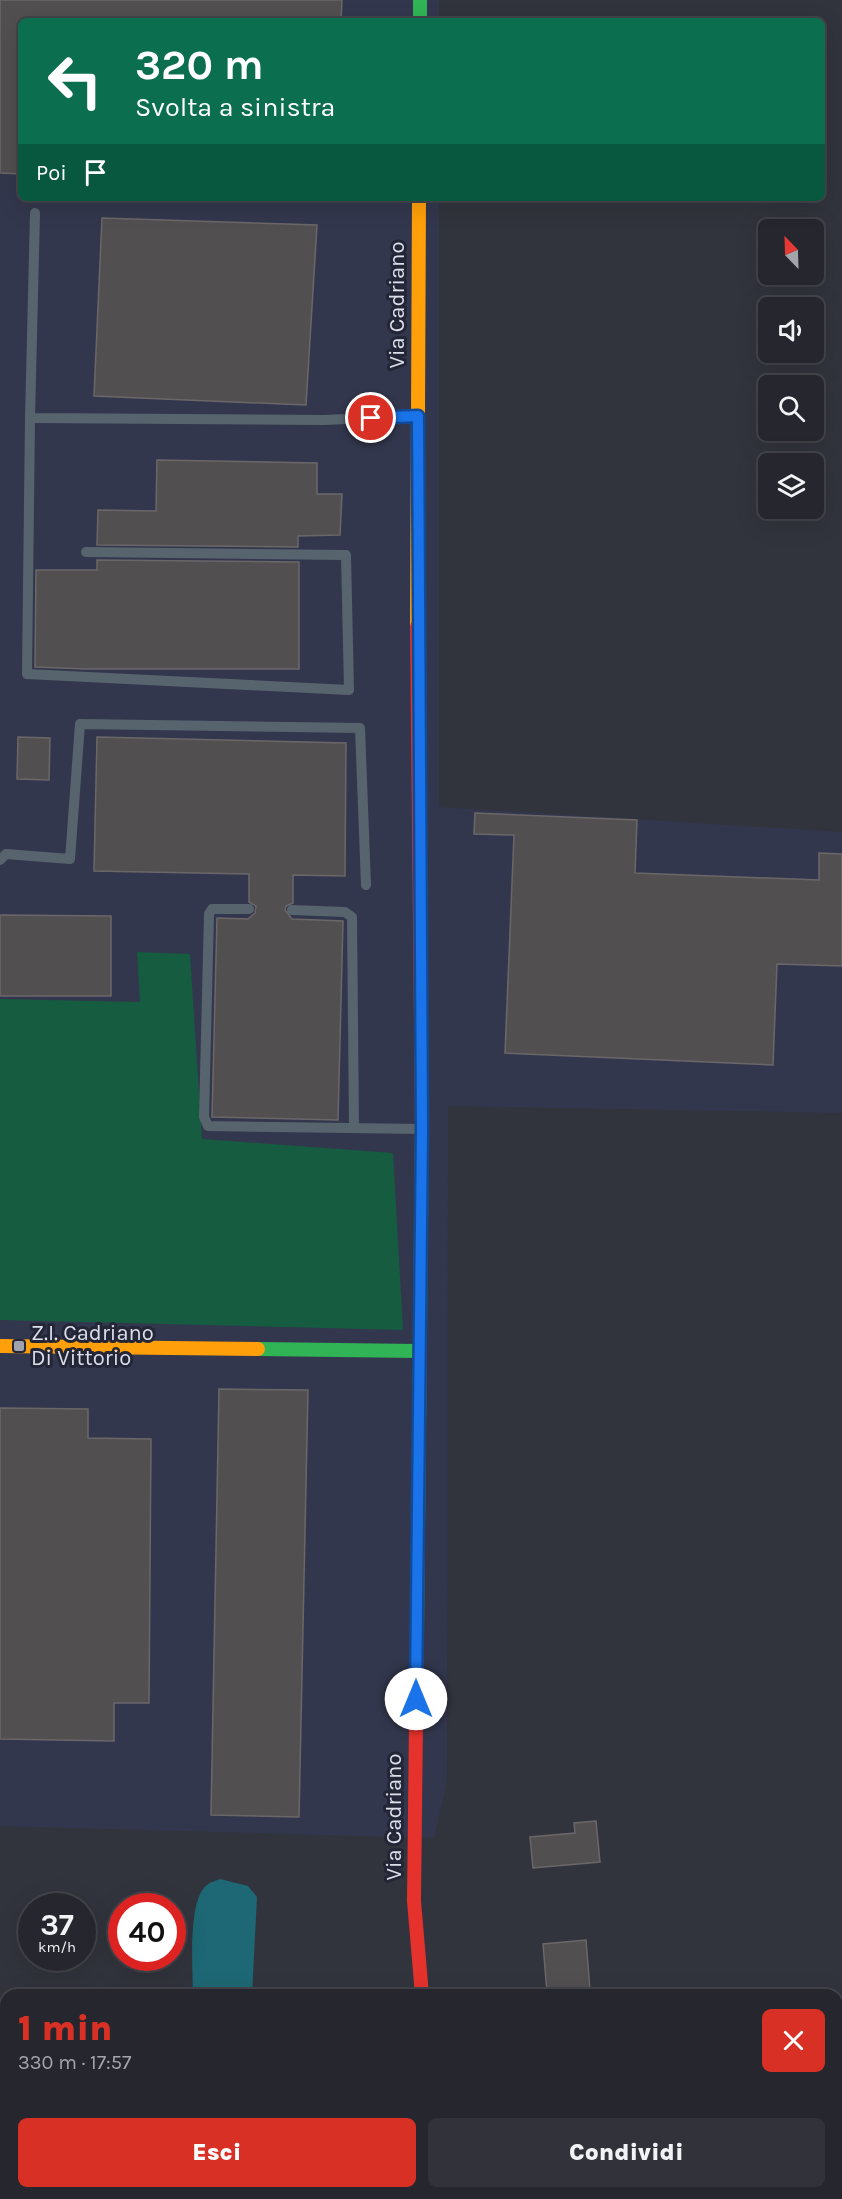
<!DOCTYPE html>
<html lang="it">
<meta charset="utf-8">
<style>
body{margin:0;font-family:Karla,sans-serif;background:#32333a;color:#f1f3f6;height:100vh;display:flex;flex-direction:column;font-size:22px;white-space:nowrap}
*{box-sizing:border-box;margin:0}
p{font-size:20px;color:#a4a5aa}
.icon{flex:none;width:33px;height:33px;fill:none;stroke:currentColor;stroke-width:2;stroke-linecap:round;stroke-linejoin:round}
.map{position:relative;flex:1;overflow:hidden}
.sheet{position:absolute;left:0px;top:1989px;width:843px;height:210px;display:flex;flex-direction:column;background:#26272e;border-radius:18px 18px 0 0;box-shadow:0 6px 24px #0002,0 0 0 2px #42444a}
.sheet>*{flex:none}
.hud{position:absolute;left:18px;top:18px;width:807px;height:183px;border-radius:9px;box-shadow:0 6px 24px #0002,0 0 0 2px #42444a;background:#0b6e4f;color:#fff;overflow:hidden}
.needle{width:39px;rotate:337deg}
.tools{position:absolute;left:758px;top:219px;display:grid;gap:12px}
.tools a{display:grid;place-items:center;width:66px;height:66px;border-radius:9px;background:#26272e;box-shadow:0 6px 24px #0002,0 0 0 2px #42444a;font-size:30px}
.speed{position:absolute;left:18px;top:1893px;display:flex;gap:12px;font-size:30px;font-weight:700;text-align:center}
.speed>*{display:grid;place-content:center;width:78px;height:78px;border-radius:50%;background:#26272e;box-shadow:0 6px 24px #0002,0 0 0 2px #42444a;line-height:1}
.speed small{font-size:15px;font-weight:400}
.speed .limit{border:9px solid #d22;background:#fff;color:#111}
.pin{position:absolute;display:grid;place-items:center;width:51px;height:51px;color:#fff;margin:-26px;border:3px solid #fff;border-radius:50%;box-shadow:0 2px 6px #0007}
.me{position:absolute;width:66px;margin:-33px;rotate:0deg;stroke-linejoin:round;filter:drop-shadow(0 0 4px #0008)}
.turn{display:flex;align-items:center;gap:21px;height:126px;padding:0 18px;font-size:27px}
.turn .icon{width:78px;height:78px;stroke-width:2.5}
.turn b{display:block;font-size:42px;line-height:51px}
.then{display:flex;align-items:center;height:57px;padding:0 18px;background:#0003;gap:12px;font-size:22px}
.round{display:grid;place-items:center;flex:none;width:63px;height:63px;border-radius:9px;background:#32333a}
.head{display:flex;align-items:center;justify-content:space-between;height:102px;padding:0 18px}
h1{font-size:36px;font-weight:800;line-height:45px;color:#d93025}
.button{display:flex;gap:12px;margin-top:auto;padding:12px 18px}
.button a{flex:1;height:69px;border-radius:9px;background:#d93025;color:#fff;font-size:24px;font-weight:800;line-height:69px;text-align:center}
.button a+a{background:#32333a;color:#f1f3f6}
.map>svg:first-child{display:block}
.built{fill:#33374d}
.green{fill:#155c40}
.water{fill:#1d6874}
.building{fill:#524f51;stroke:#6b6769;stroke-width:1.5}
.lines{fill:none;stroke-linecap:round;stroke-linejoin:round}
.lane{stroke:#57646e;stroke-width:10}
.fast{stroke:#30b455;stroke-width:14}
.slow{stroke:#ff9f0a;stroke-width:14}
.jam{stroke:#e5322d;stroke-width:14}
.route-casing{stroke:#114b97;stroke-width:15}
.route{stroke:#1a73e8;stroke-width:10}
.poi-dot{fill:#a0a2ad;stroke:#232637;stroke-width:2}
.labels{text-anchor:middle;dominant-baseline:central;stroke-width:6;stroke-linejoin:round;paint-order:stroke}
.street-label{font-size:22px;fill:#dcdeea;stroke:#232637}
.poi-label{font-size:22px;fill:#dcdeea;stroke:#232637;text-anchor:start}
</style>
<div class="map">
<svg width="842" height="2199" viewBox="0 0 842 2199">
<rect width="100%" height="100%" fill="#32343d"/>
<polygon class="built" points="0,0 439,0 439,21 21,21 21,198 439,198 439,807 842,832 842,1113 448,1106 447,1781 434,1838 0,1826"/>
<polygon class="green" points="137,952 190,954 202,1139 393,1153 403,1330 0,1320 0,999 140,1002"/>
<path class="water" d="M220 1879 248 1886 257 1897 252 1995H193C193 1971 187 1900 207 1885 210 1882 216 1881 220 1879Z"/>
<g class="building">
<polygon points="0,0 342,0 341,21 21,21 21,174 0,173"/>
<polygon points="102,218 317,225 306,405 94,396"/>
<polygon points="157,460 317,463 317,494 342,494 340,535 298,536 298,547 97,545 98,510 156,511"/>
<polygon points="97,560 299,562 299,669 86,669 35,667 36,570 97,570"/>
<polygon points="18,737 50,738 49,780 17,779"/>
<polygon points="97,737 346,743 345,876 293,875 293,903 286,906 285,910 292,919 343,921 338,1120 212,1117 217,918 248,919 255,913 256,906 249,902 249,874 94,871"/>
<polygon points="475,813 637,820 635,873 819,880 819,853 842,854 842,966 777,964 773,1065 505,1053 514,835 474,834"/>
<polygon points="0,915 111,916 111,996 0,996"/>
<polygon points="219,1389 308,1390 299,1817 211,1815"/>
<polygon points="0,1408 88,1409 88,1438 151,1439 149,1703 114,1703 114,1741 0,1739"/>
<polygon points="596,1821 600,1862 533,1868 530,1837 575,1833 574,1823"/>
<polygon points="586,1940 590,1990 547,1993 543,1944"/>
</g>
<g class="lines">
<g class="lane">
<polyline points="35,213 30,418 324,420 418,416"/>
<polyline points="30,418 27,674 349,690 346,555 86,552"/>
<polyline points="0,860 6,854 70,859 80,724 360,728 366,885"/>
<polyline points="249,909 212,909 209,914 204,1117 208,1126 422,1129"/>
<polyline points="292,910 345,912 352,917 354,1126"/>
</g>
<g class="fast">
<polyline points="420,0 420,21"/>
<polyline points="258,1349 418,1351"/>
<polyline points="417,1633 422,1126"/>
</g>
<g class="slow">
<polyline points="417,627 419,198"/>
<polyline points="0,1346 258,1349"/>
<polyline points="439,2193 440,2199"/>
</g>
<g class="jam">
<polyline points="417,627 422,1126"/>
<polyline points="417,1633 414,1901 422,1995"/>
</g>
</g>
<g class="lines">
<g class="route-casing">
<polyline id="route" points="371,418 418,416 422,1129 416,1699"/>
</g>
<use href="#route" class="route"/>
</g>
<rect class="poi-dot" x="13" y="1340" width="12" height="12" rx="3"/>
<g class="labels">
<g class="street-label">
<text transform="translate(397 305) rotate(-90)">Via Cadriano</text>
<text transform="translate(394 1817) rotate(-90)">Via Cadriano</text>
</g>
<g class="poi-label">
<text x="31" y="1333">Z.I. Cadriano<tspan x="31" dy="25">Di Vittorio</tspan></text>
</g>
</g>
</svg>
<div class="tools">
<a><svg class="needle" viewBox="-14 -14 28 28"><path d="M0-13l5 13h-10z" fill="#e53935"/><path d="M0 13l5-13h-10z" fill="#a4a5aa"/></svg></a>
<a><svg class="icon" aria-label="sound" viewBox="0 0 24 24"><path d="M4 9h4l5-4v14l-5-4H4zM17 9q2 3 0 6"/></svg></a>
<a><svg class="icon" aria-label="search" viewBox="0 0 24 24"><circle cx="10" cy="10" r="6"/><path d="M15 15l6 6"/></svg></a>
<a><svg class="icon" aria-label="layers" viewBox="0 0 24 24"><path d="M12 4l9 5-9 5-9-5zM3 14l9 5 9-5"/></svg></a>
</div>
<div class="speed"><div>37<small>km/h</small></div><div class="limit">40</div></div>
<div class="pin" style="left:371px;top:418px;background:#d93025"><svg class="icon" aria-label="arrive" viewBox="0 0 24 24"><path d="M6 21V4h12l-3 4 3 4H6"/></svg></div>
<svg class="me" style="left:416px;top:1699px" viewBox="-20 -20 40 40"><circle r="19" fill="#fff"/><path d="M0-13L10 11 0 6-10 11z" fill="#1a73e8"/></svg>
<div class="hud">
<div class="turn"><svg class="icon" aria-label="left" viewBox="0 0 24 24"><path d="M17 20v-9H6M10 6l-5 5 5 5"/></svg><div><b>320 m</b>Svolta a sinistra</div></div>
<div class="then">Poi<svg class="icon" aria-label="arrive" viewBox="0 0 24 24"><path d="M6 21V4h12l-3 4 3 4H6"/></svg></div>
</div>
<section class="sheet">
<div class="head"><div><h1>1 min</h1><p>330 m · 17:57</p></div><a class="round" style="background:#d93025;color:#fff"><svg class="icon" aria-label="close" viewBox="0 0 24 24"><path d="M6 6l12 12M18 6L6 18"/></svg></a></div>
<div class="button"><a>Esci</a><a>Condividi</a></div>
</section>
</div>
